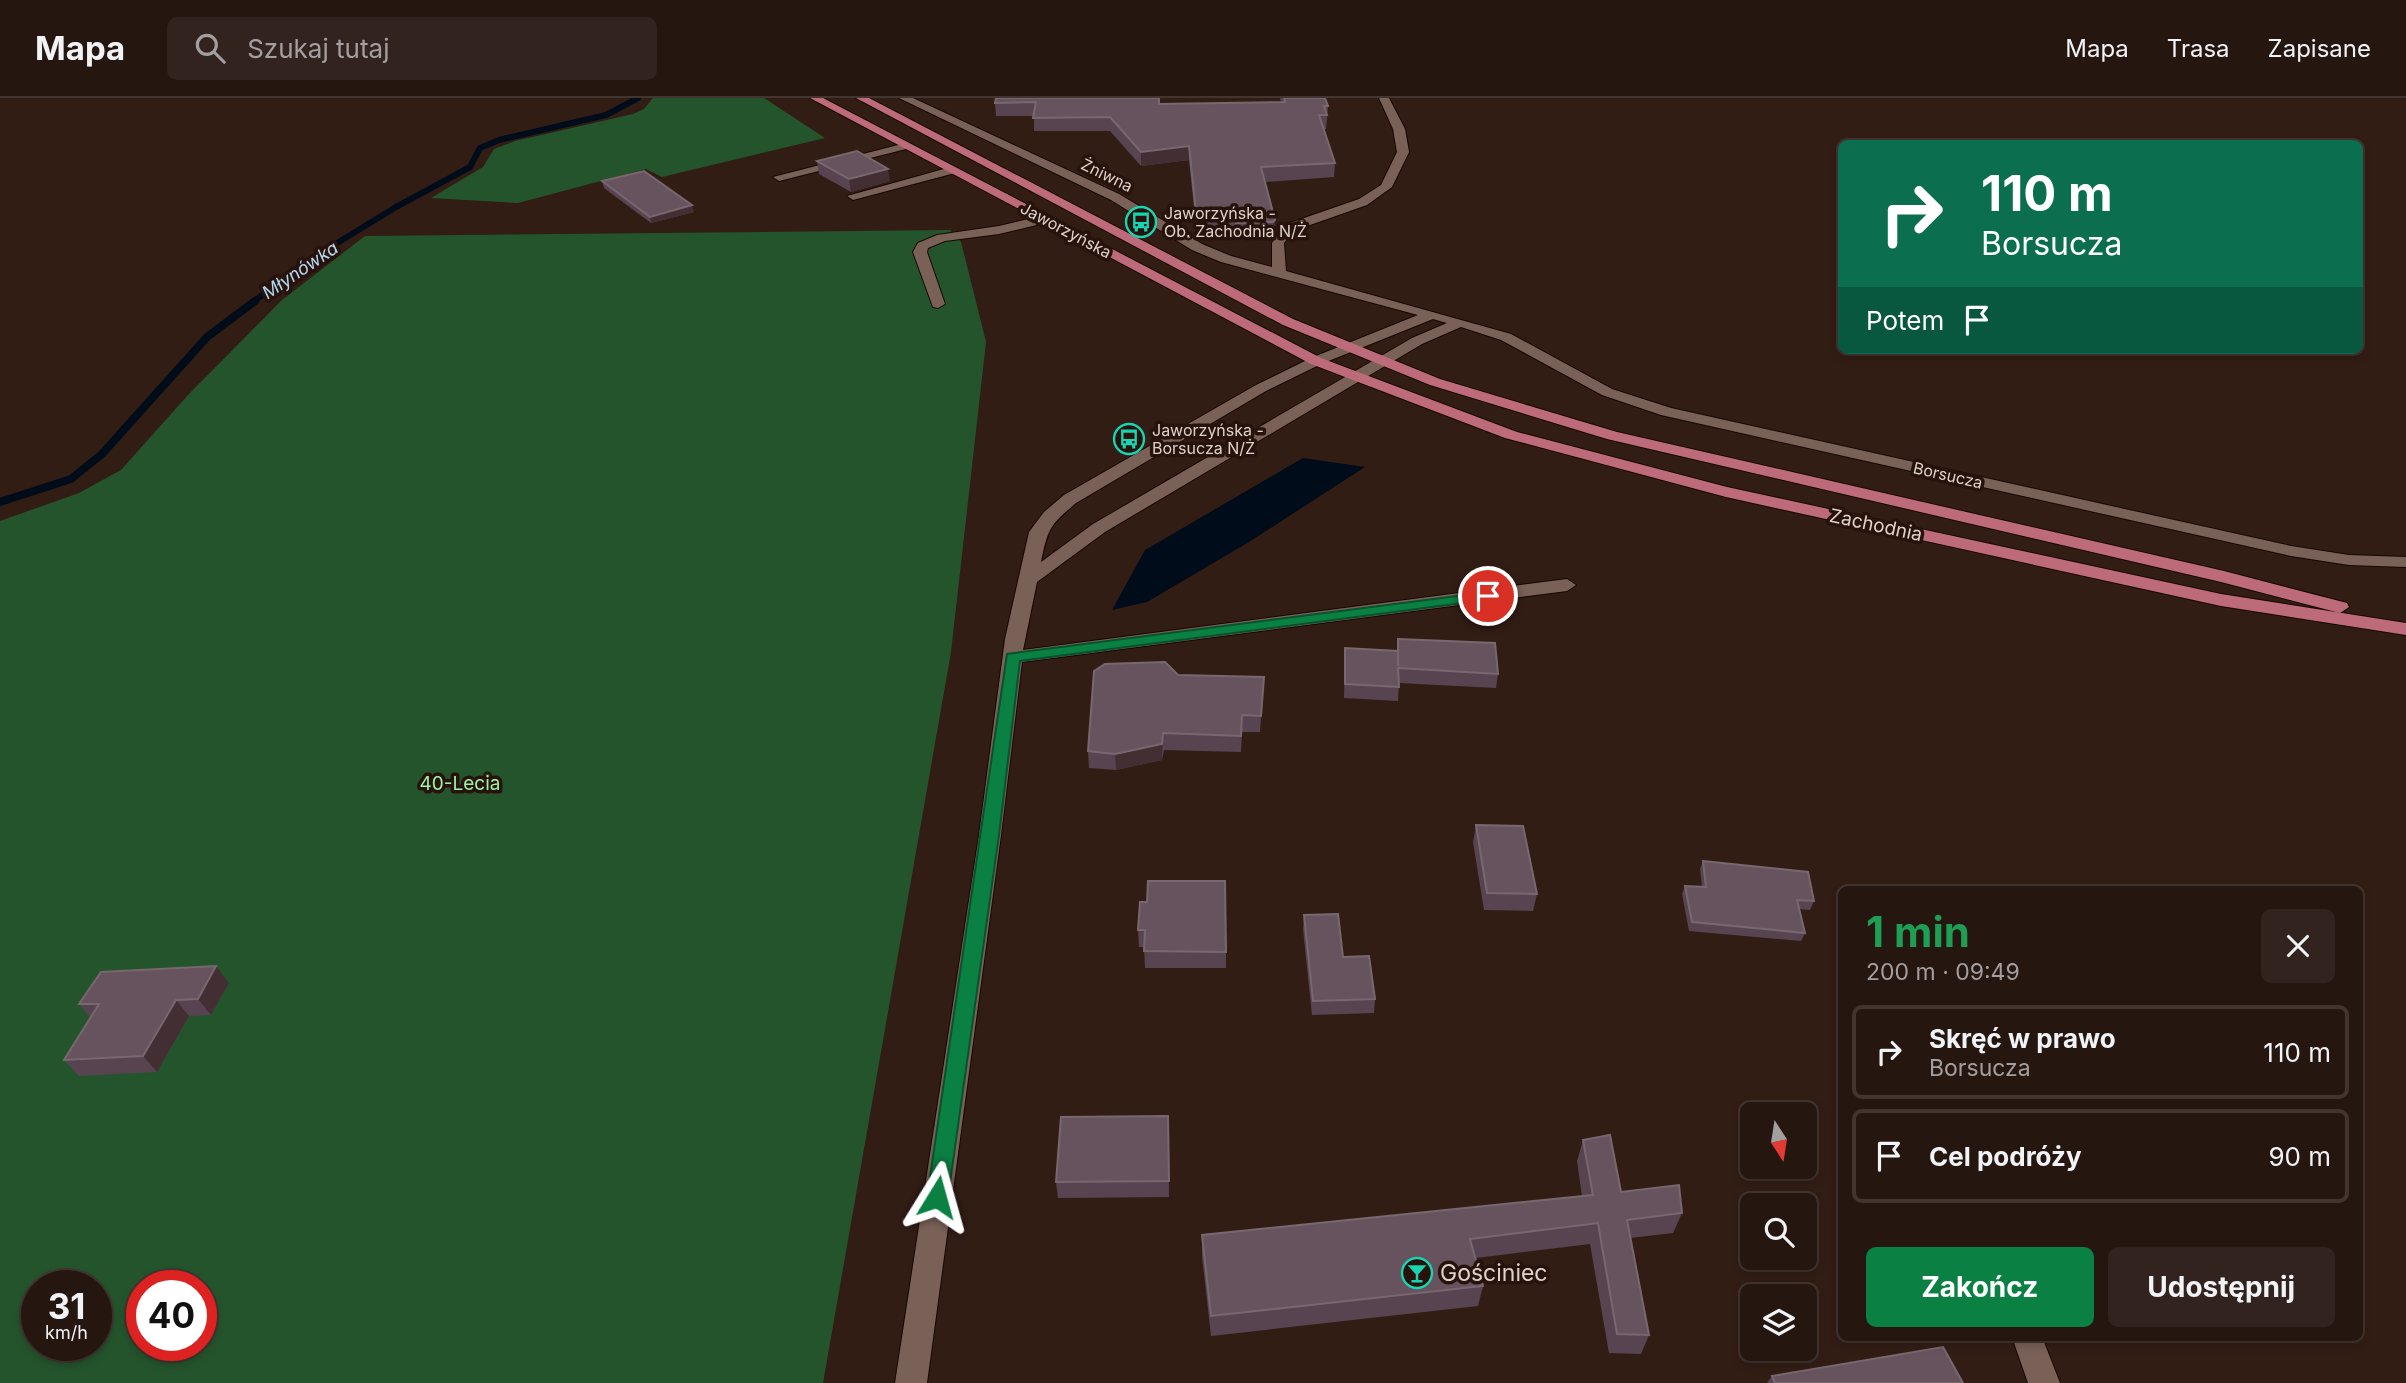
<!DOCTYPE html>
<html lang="pl">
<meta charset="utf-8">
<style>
body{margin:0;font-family:Inter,sans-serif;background:#32231e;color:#f1f3f6;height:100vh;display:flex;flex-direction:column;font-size:26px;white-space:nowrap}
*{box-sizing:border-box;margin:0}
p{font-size:23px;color:#a49f9f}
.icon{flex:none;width:38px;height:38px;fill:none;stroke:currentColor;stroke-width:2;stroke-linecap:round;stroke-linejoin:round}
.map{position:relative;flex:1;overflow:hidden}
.details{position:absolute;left:1838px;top:788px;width:525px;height:455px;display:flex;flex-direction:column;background:#261610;border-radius:10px;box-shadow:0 4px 10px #0003,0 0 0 2px #423530}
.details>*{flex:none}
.guide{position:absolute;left:1838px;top:42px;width:525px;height:214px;border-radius:10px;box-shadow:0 4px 10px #0003,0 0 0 2px #423530;background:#0b6e4f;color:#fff;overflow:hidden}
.needle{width:46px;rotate:168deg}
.controls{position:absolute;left:1740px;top:1004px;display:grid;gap:14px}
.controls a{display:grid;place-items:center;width:77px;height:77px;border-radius:10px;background:#261610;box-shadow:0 4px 10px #0003,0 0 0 2px #423530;font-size:35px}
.speed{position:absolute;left:21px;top:1172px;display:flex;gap:14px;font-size:35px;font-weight:700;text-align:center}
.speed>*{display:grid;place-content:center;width:91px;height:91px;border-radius:50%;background:#261610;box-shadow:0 4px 10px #0003,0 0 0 2px #423530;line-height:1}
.speed small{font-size:18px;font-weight:400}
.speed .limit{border:10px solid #d22;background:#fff;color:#111}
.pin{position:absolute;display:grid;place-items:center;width:60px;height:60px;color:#fff;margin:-30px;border:4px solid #fff;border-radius:50%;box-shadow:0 2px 7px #0007}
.me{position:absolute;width:77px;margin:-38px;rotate:8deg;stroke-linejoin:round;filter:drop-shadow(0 0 5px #0008)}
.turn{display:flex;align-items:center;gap:24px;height:147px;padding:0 28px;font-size:32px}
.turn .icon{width:91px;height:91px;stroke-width:2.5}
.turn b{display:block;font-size:49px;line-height:60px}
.then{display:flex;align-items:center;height:66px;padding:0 28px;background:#0003;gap:14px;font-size:26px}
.round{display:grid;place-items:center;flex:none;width:74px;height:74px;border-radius:10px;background:#32231e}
.summary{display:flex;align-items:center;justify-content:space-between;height:119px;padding:0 28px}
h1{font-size:42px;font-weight:700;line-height:52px;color:#1e9e55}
.primary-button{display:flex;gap:14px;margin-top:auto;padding:14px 28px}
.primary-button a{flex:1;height:80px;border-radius:10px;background:#0b8043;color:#fff;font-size:28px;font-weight:700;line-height:80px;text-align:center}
.primary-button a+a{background:#32231e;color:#f1f3f6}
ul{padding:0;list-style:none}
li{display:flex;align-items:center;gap:21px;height:94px;margin:0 14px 10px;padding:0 14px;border:4px solid #423530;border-radius:10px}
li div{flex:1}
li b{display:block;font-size:26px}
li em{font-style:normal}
header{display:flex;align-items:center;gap:42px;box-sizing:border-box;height:98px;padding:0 35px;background:#261610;border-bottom:2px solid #423530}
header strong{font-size:33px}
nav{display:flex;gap:38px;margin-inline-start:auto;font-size:24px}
.search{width:490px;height:63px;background:#32231e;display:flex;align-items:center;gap:18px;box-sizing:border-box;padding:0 24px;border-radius:10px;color:#a49f9f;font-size:26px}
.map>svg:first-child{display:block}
.green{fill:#24542c;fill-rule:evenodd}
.water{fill:#000c19}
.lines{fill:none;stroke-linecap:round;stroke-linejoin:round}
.stream-far1{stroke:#000c19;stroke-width:6}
.stream{stroke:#000c19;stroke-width:8}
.minor-casing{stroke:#180702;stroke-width:2}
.major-casing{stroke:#180702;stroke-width:2}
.minor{fill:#7a6158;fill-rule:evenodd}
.major{fill:#bd6b7a;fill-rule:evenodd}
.wall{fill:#574450}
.shaded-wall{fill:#422e33}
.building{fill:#66535e;stroke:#79676f;stroke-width:2}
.route{fill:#0b8043;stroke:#07532c;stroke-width:2}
.labels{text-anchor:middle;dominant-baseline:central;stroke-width:7;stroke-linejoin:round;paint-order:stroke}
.far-street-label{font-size:16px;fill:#dfd1cc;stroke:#27130c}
.far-poi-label{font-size:16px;fill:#dfd1cc;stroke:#27130c;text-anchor:start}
.far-water-label{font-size:18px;font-style:italic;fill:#b2d9f3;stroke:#27130c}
.street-label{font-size:19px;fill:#dfd1cc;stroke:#27130c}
.park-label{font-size:19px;fill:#9af2a4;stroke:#27130c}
.near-poi-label{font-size:23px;fill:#dfd1cc;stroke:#27130c;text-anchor:start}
</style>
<header>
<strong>Mapa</strong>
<div class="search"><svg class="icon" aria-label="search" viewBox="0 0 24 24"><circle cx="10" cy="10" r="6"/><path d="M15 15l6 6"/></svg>Szukaj tutaj</div>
<nav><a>Mapa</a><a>Trasa</a><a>Zapisane</a></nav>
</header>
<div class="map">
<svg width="2406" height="1285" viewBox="0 0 2406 1285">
<rect width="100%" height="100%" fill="#321d15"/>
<g class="green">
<polygon points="653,0 764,0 825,40 662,79 646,71 518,105 431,100 483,69 494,51 515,43 633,16 644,11"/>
<path d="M950 132 961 144 986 244 951 554 823 1285H0V423L79 395 121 372 188 297 282 202 365 138ZM37 1188H96V1248H37ZM142 1188H201V1248H142Z"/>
</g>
<polygon class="water" points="1303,360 1365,369 1249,444 1147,504 1112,512 1145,452"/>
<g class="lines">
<polyline class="stream-far1" points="253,204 306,164 396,109 470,69 480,50 499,42 606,17 638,0"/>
<polyline class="stream" points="0,404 71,381 102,356 207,239 255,203"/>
<g class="minor-casing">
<g id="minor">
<path d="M899 0H913L1119 96 1202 146 1231 158 1272 169V145L1284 127 1359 101 1381 87 1397 54 1393 31 1379 0H1389L1405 31 1409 54 1392 89 1367 107 1293 133 1284 145 1286 173 1511 236 1612 291 1671 310 2291 448 2349 457 2406 459V469L2349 467 2291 458 1661 317 1602 297 1501 242 1461 229 1422 246 1105 434 1037 484 1023 552 1567 481 1576 487 1567 493 1022 564 1001 737 927 1285H895L979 737 1005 541 1029 434 1044 414 1064 397 1256 287 1311 260 1418 217 1221 164 1192 152 1111 102ZM1433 221 1447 225 1412 240 1093 426 1041 464C1048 430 1050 427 1076 405L1266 293 1321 266Z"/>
<polygon points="906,45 912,48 910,50 779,83 773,79"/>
<polygon points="951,69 957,73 955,75 853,102 847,98"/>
<polygon points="1045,117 1049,118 1049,124 999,136 945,143 928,150 927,154 945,206 938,210 933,209 913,154 918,145 937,137 999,128"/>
<polygon points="2012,1239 2042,1239 2060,1285 2028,1285"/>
</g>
</g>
<g class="major-casing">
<g id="major">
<polygon points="810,0 823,0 1321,260 1517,334 1727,389 2221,496 2406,525 2406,537 2221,508 1726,399 1505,340 1311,266"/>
<polygon points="856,0 869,0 1293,221 1440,281 1617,334 2224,473 2347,505 2349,509 2340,515 2221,484 1607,341 1430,287 1283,227"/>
</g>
</g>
<use href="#minor" class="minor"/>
<use href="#major" class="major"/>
</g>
<g class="wall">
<polygon points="996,0 1159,6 1281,5 1280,0 1325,0 1328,8 1327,21 1326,31 1323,31 1335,65 1334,79 1265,84 1275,122 1274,137 1273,140 1235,140 1234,128 1196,129 1189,62 1141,68 1110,33 1034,33 1034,18 996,18 995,5"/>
<polygon points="817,63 890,83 851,94 819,76"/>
<polygon points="602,83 694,114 651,125 604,90"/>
<polygon points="1398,541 1498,576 1496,590 1399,585 1398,603 1344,600 1345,550 1397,553"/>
<polygon points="1178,577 1264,579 1260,634 1242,634 1241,654 1164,652 1162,662 1116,672 1089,670 1088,653"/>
<polygon points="1476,727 1537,796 1533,813 1484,812 1473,744"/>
<polygon points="1703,763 1814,803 1810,812 1799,811 1805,835 1801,843 1689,833 1682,796 1685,788 1702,789 1700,771"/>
<polygon points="1147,804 1226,854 1226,870 1145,870 1144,849 1139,849 1138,832"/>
<polygon points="1304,817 1343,859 1375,901 1374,915 1312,917 1303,831"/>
<polygon points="229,885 211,917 189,918 157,974 79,978 64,962 90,919 79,906"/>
<polygon points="1168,1018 1169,1099 1058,1100 1056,1084"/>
<polygon points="1583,1042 1621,1094 1682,1115 1673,1135 1630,1140 1649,1237 1641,1256 1609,1255 1590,1146 1476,1160 1483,1188 1478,1208 1211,1238 1202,1158 1202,1137 1582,1098 1577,1063"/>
<polygon points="1772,1278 1963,1285 1767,1285"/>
</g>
<g class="shaded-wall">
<polygon points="1189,48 1189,62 1141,68 1141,54"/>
<polygon points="888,71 890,83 851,94 849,81"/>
<polygon points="692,107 694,114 651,125 650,119"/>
<polygon points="1275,122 1274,137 1273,140 1273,124"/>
<polygon points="1163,635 1162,662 1116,672 1115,656"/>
<polygon points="216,868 229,885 211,917 198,901"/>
<polygon points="176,902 189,918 157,974 143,958"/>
</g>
<g class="building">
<polygon points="996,0 1159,0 1159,6 1285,4 1284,0 1325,0 1328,8 1324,8 1327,17 1319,17 1335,65 1261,69 1275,122 1273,124 1236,125 1234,113 1196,114 1189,48 1141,54 1110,19 1033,20 1036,4 995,5"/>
<polygon points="857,53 888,71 849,81 817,63"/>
<polygon points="644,73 692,107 650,119 602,83"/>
<polygon points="1398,541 1495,545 1498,576 1398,570 1399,589 1345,586 1345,550 1398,553 1398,568"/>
<polygon points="1165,564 1178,577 1264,579 1261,618 1242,617 1241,638 1163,635 1162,646 1115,656 1088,653 1094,573 1105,566"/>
<polygon points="1476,727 1523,728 1537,796 1487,795"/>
<polygon points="1703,763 1808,774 1814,803 1797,802 1805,835 1692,824 1685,788 1706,789"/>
<polygon points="1148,783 1225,783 1226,854 1144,853 1145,832 1138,832 1140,804 1147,804"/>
<polygon points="1338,816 1343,859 1369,858 1375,901 1313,903 1304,817"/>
<polygon points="216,868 198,901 176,902 143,958 64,962 99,906 79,906 101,874"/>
<polygon points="1168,1018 1169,1083 1056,1084 1061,1019"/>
<polygon points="1610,1037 1621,1094 1679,1087 1682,1115 1627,1122 1649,1237 1617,1236 1598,1125 1470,1141 1483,1188 1211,1218 1202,1137 1593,1097 1583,1042"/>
<polygon points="1943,1249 1963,1285 1775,1285 1772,1278"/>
</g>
<polygon class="route" points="1488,494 1493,495 1493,501 1020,563 999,737 948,1099 945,1106 937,1109 930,1106 927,1099 1007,556"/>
<defs>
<g id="bus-ring" transform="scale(1.575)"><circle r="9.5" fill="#27130c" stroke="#18d5b2" stroke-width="1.5"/><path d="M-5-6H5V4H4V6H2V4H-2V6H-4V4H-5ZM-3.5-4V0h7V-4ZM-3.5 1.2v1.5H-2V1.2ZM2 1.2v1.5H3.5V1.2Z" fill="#18d5b2"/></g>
<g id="bar-ring" transform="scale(1.575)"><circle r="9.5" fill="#27130c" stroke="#18d5b2" stroke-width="1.5"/><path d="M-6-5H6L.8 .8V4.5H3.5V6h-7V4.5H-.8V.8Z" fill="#18d5b2"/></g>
</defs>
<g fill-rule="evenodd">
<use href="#bus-ring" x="1141" y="124"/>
<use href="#bus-ring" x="1129" y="341"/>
<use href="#bar-ring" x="1417" y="1175"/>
</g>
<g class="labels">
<g class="far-street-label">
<text transform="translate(1107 77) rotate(26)">Żniwna</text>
<text transform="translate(1066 132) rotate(28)">Jaworzyńska</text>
<text transform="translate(1948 377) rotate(13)">Borsucza</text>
</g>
<g class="far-poi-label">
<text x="1164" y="115">Jaworzyńska -<tspan x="1164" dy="18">Ob. Zachodnia N/Ż</tspan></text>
<text x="1152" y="332">Jaworzyńska -<tspan x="1152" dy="18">Borsucza N/Ż</tspan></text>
</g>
<g class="far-water-label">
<text transform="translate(300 172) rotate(-34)">Młynówka</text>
</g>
<g class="street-label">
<text transform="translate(1876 427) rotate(12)">Zachodnia</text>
</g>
<g class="park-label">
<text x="460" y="685">40-Lecia</text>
</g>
<g class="near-poi-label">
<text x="1440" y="1175">Gościniec</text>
</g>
</g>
</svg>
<div class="controls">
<a><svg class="needle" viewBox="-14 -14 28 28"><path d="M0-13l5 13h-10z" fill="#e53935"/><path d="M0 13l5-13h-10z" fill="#a49f9f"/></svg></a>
<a><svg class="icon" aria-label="search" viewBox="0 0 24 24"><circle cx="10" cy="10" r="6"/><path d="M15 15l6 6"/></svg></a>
<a><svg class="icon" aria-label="layers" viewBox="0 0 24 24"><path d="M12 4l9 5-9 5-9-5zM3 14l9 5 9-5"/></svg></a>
</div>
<div class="speed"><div>31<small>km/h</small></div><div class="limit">40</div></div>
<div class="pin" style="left:1488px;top:498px;background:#d93025"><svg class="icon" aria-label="arrive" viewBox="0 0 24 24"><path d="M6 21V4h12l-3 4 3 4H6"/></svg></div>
<svg class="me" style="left:937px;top:1099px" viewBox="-20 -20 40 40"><path d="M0-17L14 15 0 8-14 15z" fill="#0b8043" stroke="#fff" stroke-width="4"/></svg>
<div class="guide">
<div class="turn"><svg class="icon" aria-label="right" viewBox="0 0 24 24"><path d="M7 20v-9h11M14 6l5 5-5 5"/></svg><div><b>110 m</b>Borsucza</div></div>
<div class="then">Potem<svg class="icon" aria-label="arrive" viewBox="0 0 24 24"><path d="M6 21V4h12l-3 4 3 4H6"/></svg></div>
</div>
<section class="details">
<div class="summary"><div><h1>1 min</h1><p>200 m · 09:49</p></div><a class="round"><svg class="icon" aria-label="close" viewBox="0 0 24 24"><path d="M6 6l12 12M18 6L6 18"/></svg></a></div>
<ul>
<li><svg class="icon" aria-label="right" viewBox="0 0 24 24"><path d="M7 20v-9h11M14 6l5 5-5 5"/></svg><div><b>Skręć w prawo</b><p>Borsucza</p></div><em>110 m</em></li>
<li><svg class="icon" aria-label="arrive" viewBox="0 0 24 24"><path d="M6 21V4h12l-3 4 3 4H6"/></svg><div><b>Cel podróży</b></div><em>90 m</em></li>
</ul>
<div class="primary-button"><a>Zakończ</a><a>Udostępnij</a></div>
</section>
</div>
